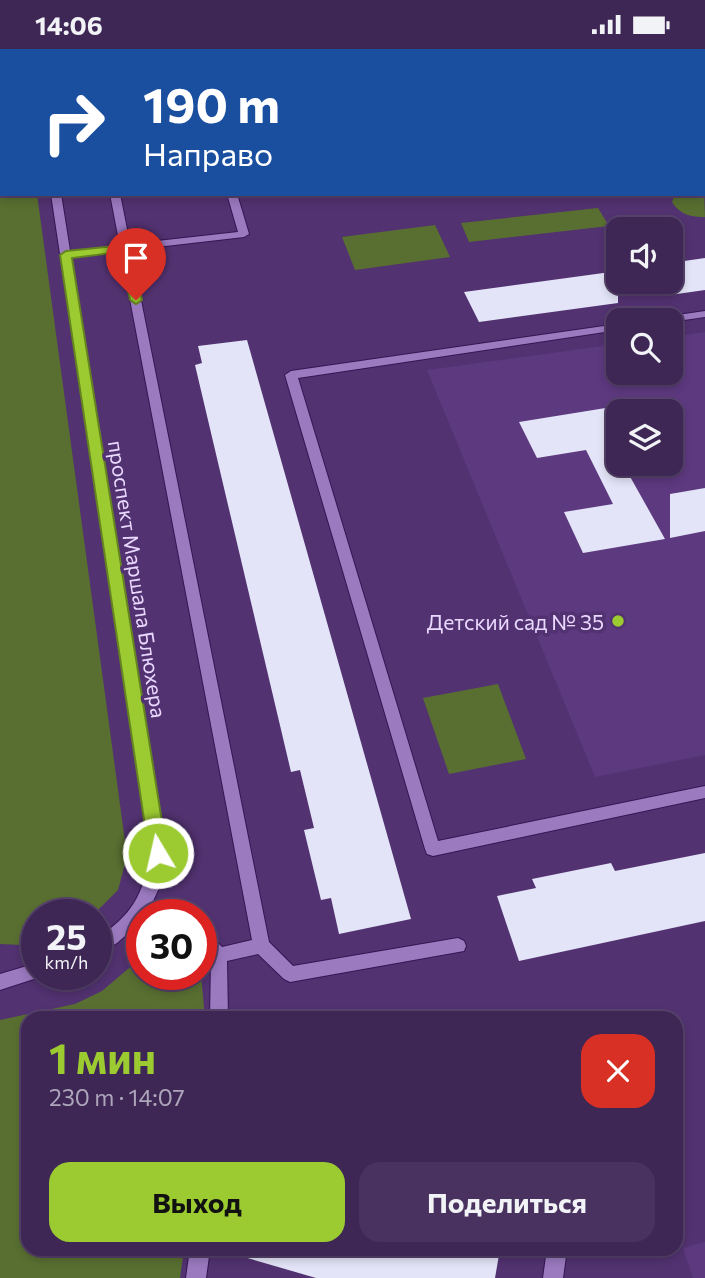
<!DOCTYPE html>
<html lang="ru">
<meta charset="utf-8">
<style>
body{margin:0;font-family:Commissioner,sans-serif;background:#49325f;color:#f1f3f6;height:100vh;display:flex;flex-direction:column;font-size:26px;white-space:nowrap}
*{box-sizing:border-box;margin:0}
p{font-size:23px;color:#ada5b9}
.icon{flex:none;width:38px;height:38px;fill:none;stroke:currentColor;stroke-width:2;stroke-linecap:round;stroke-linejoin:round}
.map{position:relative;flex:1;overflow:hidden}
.details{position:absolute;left:21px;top:962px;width:662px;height:245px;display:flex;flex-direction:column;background:#3e2655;border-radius:21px;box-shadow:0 4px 10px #0003,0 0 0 2px #57436c}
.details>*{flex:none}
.hud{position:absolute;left:0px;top:0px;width:705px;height:147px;box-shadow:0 4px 10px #0003,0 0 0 2px #57436c;background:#1a4fa0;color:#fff;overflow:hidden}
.buttons{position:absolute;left:606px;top:168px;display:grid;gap:14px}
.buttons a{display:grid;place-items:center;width:77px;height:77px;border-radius:14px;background:#3e2655;box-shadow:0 4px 10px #0003,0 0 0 2px #57436c;font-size:35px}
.speed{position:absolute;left:21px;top:850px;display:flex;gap:14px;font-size:35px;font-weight:700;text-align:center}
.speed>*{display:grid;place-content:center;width:91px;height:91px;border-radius:50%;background:#3e2655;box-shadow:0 4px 10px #0003,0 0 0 2px #57436c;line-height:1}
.speed small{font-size:18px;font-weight:400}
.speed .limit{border:10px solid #d22;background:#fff;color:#111}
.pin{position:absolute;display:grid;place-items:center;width:60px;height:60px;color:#fff;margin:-72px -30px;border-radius:50% 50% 50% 0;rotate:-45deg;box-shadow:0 0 7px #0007}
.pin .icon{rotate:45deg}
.me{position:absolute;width:77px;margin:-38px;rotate:351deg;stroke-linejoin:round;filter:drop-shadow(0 0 5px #0008)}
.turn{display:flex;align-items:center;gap:24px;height:147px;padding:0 28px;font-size:32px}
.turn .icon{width:91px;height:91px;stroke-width:2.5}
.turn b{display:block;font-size:49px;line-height:60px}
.round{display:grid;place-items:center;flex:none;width:74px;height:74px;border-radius:21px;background:#49325f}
.overview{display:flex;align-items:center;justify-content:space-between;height:119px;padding:0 28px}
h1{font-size:42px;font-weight:700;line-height:52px;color:#9cca31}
.primary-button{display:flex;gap:14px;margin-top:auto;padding:14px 28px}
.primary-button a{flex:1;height:80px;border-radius:21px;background:#9cca31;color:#111;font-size:28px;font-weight:700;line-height:80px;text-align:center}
.primary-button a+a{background:#49325f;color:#f1f3f6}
.status{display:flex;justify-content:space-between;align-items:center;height:49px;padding:0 35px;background:#3e2655;direction:ltr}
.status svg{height:19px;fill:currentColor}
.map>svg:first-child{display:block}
.built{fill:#5d397f;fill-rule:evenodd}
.green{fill:#596f31}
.building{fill:#e3e4f7}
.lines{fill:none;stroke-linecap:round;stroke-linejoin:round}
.service-casing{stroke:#371653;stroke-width:2}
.minor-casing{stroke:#371653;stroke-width:2}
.service{fill:#9b7ac0;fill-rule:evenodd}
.minor{fill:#9b7ac0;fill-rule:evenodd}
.route{fill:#9cca31;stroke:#658320;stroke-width:2}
.poi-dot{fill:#9cca31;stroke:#523271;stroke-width:2.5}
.labels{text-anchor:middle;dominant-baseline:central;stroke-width:7;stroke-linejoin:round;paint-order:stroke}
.street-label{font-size:21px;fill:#ead9ff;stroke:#523271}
.poi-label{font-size:21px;fill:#ead9ff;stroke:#523271;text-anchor:end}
</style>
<div class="status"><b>14:06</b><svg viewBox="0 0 49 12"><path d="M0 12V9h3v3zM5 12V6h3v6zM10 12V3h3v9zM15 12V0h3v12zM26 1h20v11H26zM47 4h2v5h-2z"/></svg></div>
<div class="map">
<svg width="705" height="1229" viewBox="0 0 705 1229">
<rect width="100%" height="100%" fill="#523271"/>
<g class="built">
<path d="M705 283V706L595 728 427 321 618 295V324H670V288ZM618 362H670V415H618Z"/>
<polygon points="705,1193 705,1229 693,1229 683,1199"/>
</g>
<g class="green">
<polygon points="0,0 18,2 2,2 2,145 37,145 127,807 118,841 93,866 37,866 37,892 23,896 0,895"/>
<path d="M704 138 705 168C691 168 680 166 672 153L675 145H704Z"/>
<polygon points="598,159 609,177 469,193 461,174"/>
<polygon points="435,176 450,208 355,221 342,188"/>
<polygon points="498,635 526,710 449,725 423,649"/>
<polygon points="142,908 142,926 201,926 205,969 28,970 28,1200 184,1201 180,1229 0,1229 0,971 75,955 102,942"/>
</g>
<g class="building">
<polygon points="705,209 705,241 670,246 670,214"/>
<polygon points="618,222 618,254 479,273 464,243"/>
<polygon points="247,291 411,870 339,885 331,849 321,851 304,781 314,779 300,721 291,723 195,316 202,314 198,297"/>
<polygon points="618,357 618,396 613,396 618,405 618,415 623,415 665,490 583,504 564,463 613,455 586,401 537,409 519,373"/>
<polygon points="705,439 705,482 670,489 670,445"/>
<polygon points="705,804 705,872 519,912 497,847 536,839 532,830 611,814 615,822"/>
<polygon points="245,1200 500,1200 495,1229 316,1229 244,1208"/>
</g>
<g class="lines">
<g class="service-casing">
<g id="service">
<polygon points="82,0 90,0 91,2 83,2"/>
<polygon points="265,0 273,0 274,2 266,2"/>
<polygon points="666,0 674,0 675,2 667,2"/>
<polygon points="704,40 705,41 705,48 704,47"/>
<polygon points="705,62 705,69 704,69 704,63"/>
<polygon points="110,145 120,145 130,195 238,183 227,145 237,145 249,185 244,188 131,201 269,893 293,917 458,889 464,892 466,897 464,902 290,933 284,930 258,905 227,912 228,970 210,970 211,909 201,899 201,881 207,883 222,898 252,891 121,203 66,209 61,206 66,203 120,197"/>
<polygon points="705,262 705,268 670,273 670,271 659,271 664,268"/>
<polygon points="618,275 618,281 298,329 438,792 705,737 705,749 433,807 427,805 425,800 285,326 291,322"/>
<polygon points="142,854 172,861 174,866 142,866 142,868 136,866 134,861 136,856"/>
<polygon points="190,1200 210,1200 206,1229 186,1229"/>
<polygon points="547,1200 567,1200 563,1229 543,1229"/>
</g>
</g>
<g class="minor-casing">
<g id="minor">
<rect x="28" y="0" width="8" height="2"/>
<path d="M51 145H61L166 805 160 837 147 865 142 866V872L117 894 96 906V890C132 866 143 847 150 805Z"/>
<polygon points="37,914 37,926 44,926 43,927 0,941 0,925"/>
</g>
</g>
<use href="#service" class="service"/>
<use href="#minor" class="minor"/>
</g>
<polygon class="route" points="125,196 131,199 142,251 136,255 130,251 120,203 72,209 167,804 164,810 158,812 151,810 149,804 60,206 66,202"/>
<circle class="poi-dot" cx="618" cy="572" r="7"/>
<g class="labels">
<g class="street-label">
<text transform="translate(138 530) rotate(81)">проспект Маршала Блюхера</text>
</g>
<g class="poi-label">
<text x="604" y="572">Детский сад № 35</text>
</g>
</g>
</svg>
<div class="buttons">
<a><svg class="icon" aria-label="sound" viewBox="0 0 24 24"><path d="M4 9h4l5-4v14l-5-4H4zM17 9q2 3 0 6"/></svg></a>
<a><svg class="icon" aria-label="search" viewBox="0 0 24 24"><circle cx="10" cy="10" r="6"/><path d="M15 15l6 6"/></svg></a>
<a><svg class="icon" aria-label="layers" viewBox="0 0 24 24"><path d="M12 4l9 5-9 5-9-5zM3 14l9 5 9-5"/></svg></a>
</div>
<div class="speed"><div>25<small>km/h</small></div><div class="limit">30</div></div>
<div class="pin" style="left:136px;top:251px;background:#d93025"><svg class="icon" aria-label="arrive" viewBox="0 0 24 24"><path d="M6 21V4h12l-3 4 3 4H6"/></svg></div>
<svg class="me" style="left:158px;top:804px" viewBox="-20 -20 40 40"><circle r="17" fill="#9cca31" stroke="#fff" stroke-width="3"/><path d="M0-11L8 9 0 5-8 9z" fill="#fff"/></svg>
<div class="hud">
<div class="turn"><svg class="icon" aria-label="right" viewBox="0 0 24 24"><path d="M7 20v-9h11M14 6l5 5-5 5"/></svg><div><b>190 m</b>Направо</div></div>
</div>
<section class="details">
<div class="overview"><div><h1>1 мин</h1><p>230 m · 14:07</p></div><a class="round" style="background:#d93025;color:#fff"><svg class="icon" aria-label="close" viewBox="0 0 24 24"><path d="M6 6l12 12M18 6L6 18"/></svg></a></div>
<div class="primary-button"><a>Выход</a><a>Поделиться</a></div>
</section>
</div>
